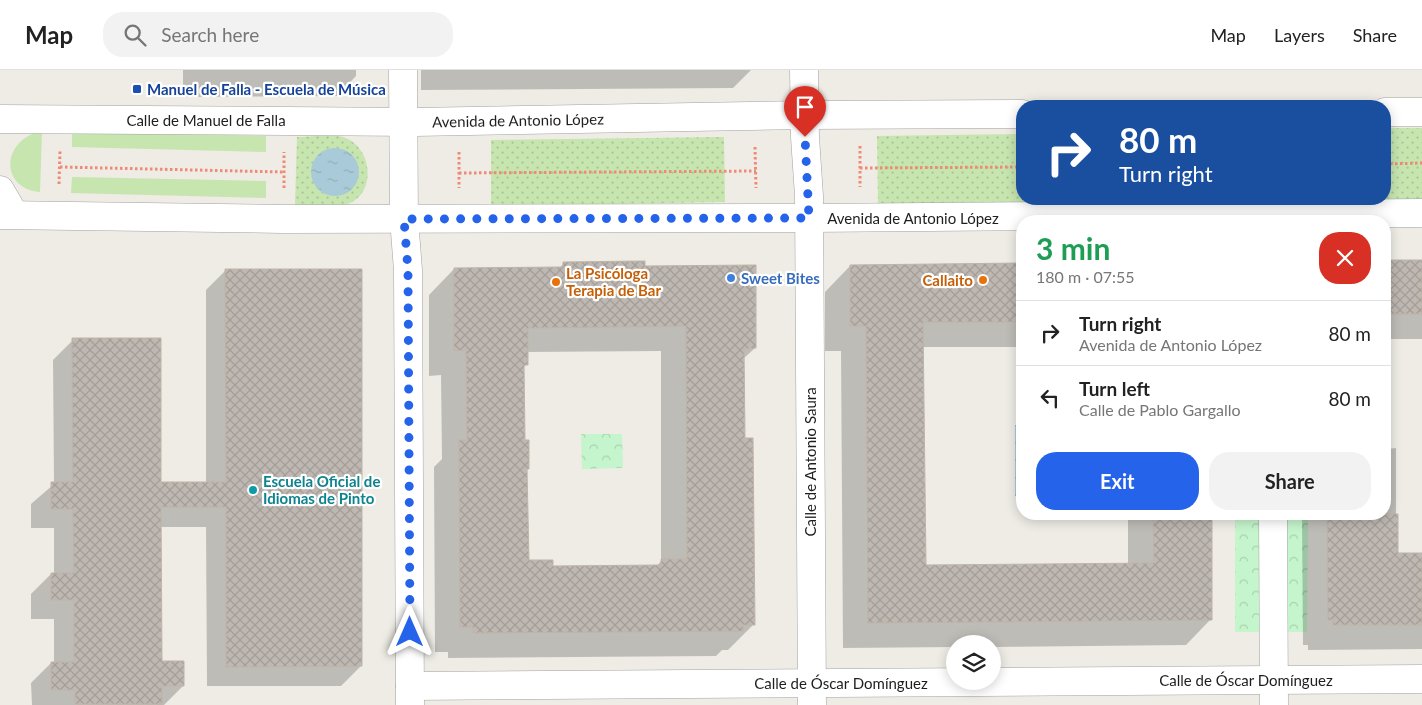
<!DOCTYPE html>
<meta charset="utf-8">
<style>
body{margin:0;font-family:Lato,sans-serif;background:#f2f2f2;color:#222;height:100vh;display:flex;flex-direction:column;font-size:19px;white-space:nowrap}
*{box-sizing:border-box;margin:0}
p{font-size:16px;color:#767676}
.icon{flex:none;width:28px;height:28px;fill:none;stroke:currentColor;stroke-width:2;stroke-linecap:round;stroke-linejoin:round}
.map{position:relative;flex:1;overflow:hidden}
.side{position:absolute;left:1016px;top:145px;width:375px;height:305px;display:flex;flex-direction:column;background:#fff;border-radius:20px;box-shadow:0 2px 12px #0003}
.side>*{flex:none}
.banner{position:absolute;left:1016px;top:30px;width:375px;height:105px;border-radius:20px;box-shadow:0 2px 12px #0003;background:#1a4fa0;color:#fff;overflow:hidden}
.controls{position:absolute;left:946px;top:565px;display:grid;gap:10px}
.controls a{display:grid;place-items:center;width:55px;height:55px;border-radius:50%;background:#fff;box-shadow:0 2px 12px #0003;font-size:25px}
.pin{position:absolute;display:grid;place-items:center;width:42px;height:42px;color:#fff;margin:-51px -21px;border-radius:50% 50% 50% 0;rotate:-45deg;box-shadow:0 0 5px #0007}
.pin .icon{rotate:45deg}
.me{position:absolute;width:55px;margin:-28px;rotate:0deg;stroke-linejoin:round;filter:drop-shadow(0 0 4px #0008)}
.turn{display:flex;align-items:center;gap:18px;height:105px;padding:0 20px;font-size:22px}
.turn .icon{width:65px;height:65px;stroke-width:2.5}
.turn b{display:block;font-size:35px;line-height:42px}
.round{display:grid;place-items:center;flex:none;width:52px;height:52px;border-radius:20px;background:#f2f2f2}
.headline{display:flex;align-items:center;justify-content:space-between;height:85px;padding:0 20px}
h1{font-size:30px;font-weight:700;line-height:38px;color:#1e9e55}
.primary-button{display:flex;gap:10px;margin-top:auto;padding:10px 20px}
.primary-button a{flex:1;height:58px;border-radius:20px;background:#2563eb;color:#fff;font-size:20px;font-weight:700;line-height:58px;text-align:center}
.primary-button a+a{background:#f2f2f2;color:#222}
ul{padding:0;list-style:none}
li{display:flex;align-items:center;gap:15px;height:65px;padding:0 20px;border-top:1px solid #e0e0e0}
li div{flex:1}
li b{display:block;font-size:19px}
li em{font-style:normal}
header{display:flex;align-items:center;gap:30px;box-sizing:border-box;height:70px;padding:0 25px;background:#fff;border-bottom:1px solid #e0e0e0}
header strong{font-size:24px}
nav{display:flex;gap:28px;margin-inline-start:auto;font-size:18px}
.search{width:350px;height:45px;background:#f2f2f2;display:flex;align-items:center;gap:12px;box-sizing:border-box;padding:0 18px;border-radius:20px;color:#767676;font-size:19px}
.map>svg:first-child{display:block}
.grass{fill:#c6e5af}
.park{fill:url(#park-crowns)}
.garden{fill:url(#garden-dots)}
.water{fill:url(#water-ripples)}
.shadow{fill:#0003;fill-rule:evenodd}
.building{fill:url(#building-cross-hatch);stroke:#bfb4a8;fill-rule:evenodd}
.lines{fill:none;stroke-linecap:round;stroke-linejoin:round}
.minor-casing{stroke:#a2a2a2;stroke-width:29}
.path{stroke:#f08975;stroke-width:3;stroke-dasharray:2.5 2.5;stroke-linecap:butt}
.minor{stroke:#fff;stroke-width:28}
.route{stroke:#2563eb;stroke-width:9;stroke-dasharray:0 16.2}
.transit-dot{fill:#1a4fb4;stroke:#fff;stroke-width:2}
.shop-dot{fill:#3f7fe0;stroke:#fff;stroke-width:2}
.food-dot{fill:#e8710a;stroke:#fff;stroke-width:2}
.culture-dot{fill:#0f9aa8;stroke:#fff;stroke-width:2}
.labels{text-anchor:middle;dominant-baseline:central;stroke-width:4.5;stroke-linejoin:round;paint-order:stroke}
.transit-label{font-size:15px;font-weight:bold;fill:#164399;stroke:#fff;text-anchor:start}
.street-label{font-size:15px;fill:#1e1e1e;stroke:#fff}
.food-label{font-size:15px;font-weight:bold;fill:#c56008;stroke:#fff;text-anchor:start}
.shop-label{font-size:15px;font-weight:bold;fill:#366cbe;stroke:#fff;text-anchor:start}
.culture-label{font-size:15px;font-weight:bold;fill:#0d838f;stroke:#fff;text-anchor:start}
</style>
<header>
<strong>Map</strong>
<div class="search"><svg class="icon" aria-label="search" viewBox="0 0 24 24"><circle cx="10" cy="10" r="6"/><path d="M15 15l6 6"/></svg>Search here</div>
<nav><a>Map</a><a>Layers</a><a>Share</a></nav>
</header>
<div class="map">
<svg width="1422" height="635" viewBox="0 0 1422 635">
<defs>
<pattern id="park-crowns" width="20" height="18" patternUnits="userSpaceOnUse" patternTransform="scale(1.25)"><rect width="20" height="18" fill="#c5f5cc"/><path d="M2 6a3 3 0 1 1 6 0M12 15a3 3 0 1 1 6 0" fill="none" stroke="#a9d2af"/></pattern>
<pattern id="garden-dots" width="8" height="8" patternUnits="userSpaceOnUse" patternTransform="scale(1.25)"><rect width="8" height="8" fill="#c6e5af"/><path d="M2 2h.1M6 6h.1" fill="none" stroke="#aac496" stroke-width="1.8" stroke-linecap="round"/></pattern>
<pattern id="water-ripples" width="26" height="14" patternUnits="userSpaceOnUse" patternTransform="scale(1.25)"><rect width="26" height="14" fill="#a9cbd9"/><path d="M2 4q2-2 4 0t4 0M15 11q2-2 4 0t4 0" fill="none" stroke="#91aeba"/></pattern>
<pattern id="building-cross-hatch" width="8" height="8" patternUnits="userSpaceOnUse" patternTransform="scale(1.25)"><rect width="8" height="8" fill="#bfb8b2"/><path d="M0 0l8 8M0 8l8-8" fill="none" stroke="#a49e99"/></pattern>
</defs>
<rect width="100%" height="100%" fill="#eeece5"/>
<g class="grass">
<path d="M42 61 40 122C0 119 0 70 42 61Z"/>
<polygon points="72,61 266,66 266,82 72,77"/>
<polygon points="72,107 266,111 266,128 71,123"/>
</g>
<g class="park">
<polygon points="581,364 622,364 623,398 582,399"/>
<polygon points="1235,444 1308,444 1307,562 1235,562"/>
</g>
<g class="garden">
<polygon points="1385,58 1422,58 1422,129 1289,131 1289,129 1385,129"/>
<polygon points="1022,64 1022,129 1237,129 1237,131 878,135 877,66"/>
<path d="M297 67C311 67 330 63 343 67 373 76 378 126 345 135 333 139 309 135 295 135Z"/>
<polygon points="724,67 725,132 491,136 491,70"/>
</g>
<g class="water">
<circle cx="335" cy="102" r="24"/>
<rect x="1015" y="355" width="7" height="71"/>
</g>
<g class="shadow">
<polygon points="183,0 356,0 356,6 337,26 183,27"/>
<polygon points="421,0 751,0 733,18 421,20"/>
<polygon points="1422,191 1422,269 1385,269 1385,192"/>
<path d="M564 193 644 198 755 278 743 289 744 369 754 554 728 580H722L716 586 448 588V582H435L434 397 442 389 441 305 429 306V225L454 199 559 198ZM661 281V491L656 497H552L527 492 525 401 528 399 524 371 523 298 527 294V282Z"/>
<polygon points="1022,194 1022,277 922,277 924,496 1128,494 1128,444 1210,444 1211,549 1186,575 992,577 992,574 955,574 955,577 843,578 841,281 825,281 825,222 850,196"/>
<polygon points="226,200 361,596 341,616 207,616 206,457 160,457 160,592 183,616 164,635 32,635 31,613 51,593 54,593 54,549 31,549 31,524 51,504 54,504 54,458 31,458 31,434 54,414 53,290 73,270 160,413 206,413 206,220"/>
<polygon points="1385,372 1386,379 1396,378 1396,485 1422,484 1422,579 1308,580 1308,575 1303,575 1302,444 1385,444"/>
</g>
<g class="building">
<rect x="1385" y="190" width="37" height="54"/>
<path d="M645 191V196L756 195V278L744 279 745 368H753L755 555H743V561L473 563V557H460L459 370H467L466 280 454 281V198L563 197V192ZM686 256 687 489H661V495L553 496V490H529L527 399H529V370H525L524 295H528V258Z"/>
<polygon points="1022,193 1022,252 923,252 926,495 1154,493 1153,444 1212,444 1212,550 868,553 866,256 850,256 850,195"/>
<polygon points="225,199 362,199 362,596 226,597 226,437 161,437 162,591 184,591 184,616 162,616 162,634 75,634 75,620 51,620 51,592 74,592 74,530 51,530 51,503 74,503 73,439 51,439 51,412 73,412 72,268 161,268 161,412 226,412"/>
<polygon points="1327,444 1398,444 1398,483 1422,483 1422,555 1333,555 1333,550 1328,550"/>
</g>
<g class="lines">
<g class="minor-casing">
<g id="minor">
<polyline points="403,0 404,149 408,200 410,634"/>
<polyline points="804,0 805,67 809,126 812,635"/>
<polyline points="1385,42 1422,42"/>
<polyline points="0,49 415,52 805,45 1022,44"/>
<polyline points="0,120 14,144"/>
<polyline points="0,145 283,149 809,148 1422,143"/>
<polyline points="1273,444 1274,635"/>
<polyline points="410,616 1422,609"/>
</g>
</g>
<g class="path">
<polyline points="860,76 860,117"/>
<polyline points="755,77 756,118"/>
<polyline points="459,82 459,118"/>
<polyline points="1385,94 1422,93"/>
<polyline points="60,97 284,102"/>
<polyline points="860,98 1022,97"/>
<polyline points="459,103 756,101"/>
<polyline points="59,114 60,81"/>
<polyline points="284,118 284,82"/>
</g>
<use href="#minor" class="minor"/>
</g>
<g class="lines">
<polyline class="route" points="410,562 408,200 404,149 809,148 805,67"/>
</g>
<rect class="transit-dot" x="132" y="14" width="10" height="10" rx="2.5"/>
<circle class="shop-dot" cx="731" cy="208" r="5"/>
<g class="food-dot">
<circle cx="983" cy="210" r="5"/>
<circle cx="556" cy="212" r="5"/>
</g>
<circle class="culture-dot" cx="253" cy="420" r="5"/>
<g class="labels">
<g class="transit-label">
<text x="147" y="19">Manuel de Falla - Escuela de Música</text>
</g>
<g class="street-label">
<text x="206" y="50">Calle de Manuel de Falla</text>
<text transform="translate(518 50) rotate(-1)">Avenida de Antonio López</text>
<text x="913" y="148">Avenida de Antonio López</text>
<text transform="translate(810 392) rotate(-90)">Calle de Antonio Saura</text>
<text x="1246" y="610">Calle de Óscar Domínguez</text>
<text x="841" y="613">Calle de Óscar Domínguez</text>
</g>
<g class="food-label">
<text x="566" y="203">La Psicóloga<tspan x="566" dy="17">Terapia de Bar</tspan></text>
<text x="973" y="210" text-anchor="end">Callaito</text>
</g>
<g class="shop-label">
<text x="741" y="208">Sweet Bites</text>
</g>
<g class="culture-label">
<text x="263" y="411">Escuela Oficial de<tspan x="263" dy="17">Idiomas de Pinto</tspan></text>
</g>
</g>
</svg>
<div class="controls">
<a><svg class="icon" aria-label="layers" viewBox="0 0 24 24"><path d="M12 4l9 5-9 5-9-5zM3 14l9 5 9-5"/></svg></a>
</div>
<div class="pin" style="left:805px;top:67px;background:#d93025"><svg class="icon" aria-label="arrive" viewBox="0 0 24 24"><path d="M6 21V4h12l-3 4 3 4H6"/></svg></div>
<svg class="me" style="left:410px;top:562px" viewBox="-20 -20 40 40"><path d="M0-17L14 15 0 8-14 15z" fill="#2563eb" stroke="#fff" stroke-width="4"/></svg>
<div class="banner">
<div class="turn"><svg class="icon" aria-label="right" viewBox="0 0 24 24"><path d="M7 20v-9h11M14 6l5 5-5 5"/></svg><div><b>80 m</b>Turn right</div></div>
</div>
<section class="side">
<div class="headline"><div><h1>3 min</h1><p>180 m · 07:55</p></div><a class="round" style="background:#d93025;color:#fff"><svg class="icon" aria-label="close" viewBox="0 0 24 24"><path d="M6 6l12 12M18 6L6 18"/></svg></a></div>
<ul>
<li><svg class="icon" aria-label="right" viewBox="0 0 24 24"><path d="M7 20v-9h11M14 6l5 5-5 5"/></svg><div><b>Turn right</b><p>Avenida de Antonio López</p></div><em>80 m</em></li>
<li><svg class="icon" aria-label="left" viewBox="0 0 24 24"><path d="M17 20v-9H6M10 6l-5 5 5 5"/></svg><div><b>Turn left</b><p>Calle de Pablo Gargallo</p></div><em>80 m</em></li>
</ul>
<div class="primary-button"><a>Exit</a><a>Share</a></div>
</section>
</div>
